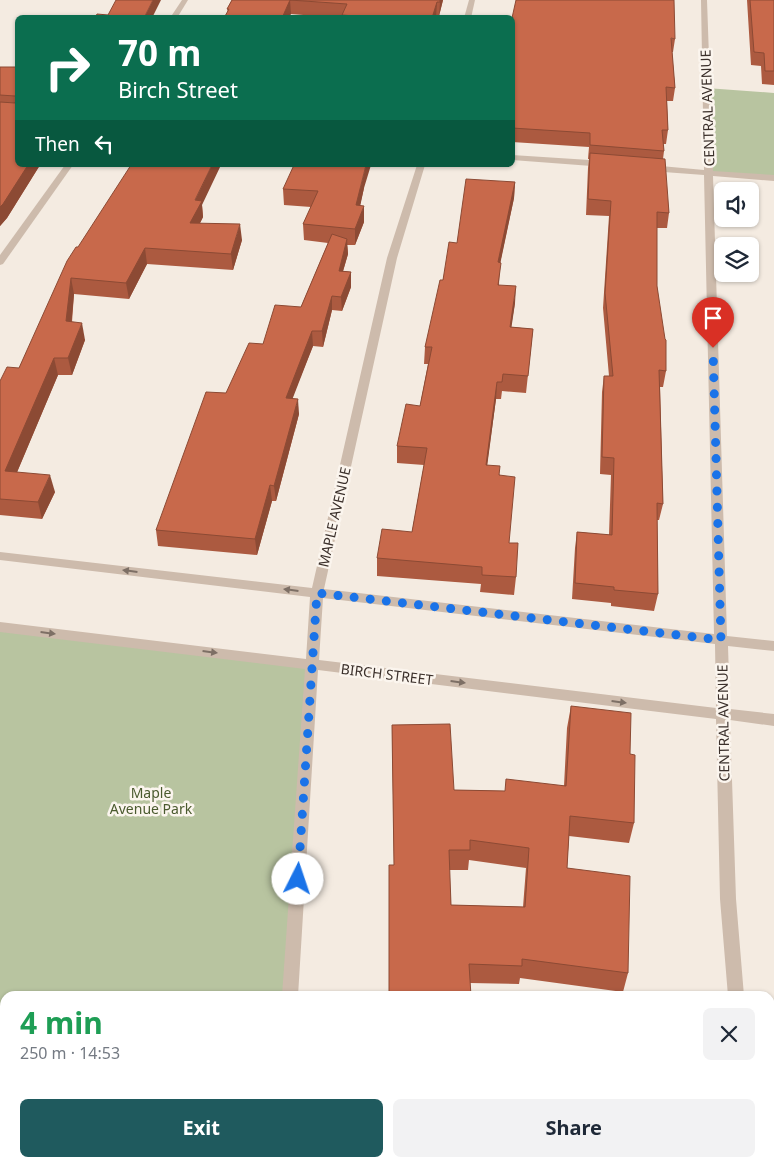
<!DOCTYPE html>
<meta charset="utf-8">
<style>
body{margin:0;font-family:"Noto Sans",sans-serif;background:#f2f2f3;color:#1f2937;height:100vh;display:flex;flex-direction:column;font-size:19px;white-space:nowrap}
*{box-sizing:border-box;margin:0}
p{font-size:16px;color:#747a83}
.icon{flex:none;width:28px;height:28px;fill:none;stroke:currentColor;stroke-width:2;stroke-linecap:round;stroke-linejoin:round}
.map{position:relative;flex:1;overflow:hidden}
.panel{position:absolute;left:0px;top:991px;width:775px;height:176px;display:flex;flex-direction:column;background:#fff;border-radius:15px 15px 0 0;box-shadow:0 1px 4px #0004}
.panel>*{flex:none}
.hud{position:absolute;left:15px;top:15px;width:500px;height:152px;border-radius:8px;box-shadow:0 1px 4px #0004;background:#0b6e4f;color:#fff;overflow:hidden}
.tools{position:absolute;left:714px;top:182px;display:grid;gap:10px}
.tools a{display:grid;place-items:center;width:45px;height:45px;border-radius:8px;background:#fff;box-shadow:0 1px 4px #0004;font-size:25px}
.pin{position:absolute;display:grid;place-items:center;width:42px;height:42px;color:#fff;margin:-51px -21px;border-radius:50% 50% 50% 0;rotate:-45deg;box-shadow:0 0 5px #0007}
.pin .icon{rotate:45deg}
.me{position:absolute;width:55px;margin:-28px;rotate:4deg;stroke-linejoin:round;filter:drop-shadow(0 0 4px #0008)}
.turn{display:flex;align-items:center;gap:18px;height:105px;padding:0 20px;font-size:22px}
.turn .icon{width:65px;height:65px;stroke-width:2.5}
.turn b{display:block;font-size:35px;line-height:42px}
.then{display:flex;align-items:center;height:48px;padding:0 20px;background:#0003;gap:10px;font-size:19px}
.round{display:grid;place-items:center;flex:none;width:52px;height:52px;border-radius:8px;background:#f2f2f3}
.headline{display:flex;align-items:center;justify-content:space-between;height:85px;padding:0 20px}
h1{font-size:30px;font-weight:700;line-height:38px;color:#1e9e55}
.action{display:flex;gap:10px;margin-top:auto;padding:10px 20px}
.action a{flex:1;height:58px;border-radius:8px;background:#1f5a5e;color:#fff;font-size:20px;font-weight:700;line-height:58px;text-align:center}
.action a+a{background:#f2f2f3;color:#1f2937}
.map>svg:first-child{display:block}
.green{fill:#b8c4a0}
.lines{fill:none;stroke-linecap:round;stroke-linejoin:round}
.minor{fill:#cdbbac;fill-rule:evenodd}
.wall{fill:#ac5a40;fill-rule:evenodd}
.shaded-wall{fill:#8c4a34}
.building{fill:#c8694b;stroke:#8c4a34;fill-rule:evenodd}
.oneway{fill:#7d6f65}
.route{stroke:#1a73e8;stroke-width:9;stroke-dasharray:0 16.2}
.labels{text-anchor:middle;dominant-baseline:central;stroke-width:5;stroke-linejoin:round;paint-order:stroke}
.street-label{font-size:14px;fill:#3b302b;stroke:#fbf5ee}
.park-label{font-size:14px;fill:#4a5a2e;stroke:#fbf5ee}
</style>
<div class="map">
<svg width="774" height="1167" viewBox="0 0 774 1167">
<rect width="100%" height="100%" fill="#f4ebe1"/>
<g class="green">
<polygon points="706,88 774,93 774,178 708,173"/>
<polygon points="0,627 311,665 290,996 5,996 5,1162 280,1163 280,1167 0,1167"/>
</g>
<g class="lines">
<g class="minor">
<polygon points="182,0 188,0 177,18 170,18"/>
<polygon points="469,0 475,0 471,18 464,18"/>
<path d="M701 0H707L713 171 774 175V181L713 176 727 636 774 641V651L728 646 730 709 774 714V726L730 720 736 899 744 996H728L720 899 716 719 318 670 298 996H282L305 669 0 632V622L306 659 310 597 0 560V552L312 588 387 258 417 165H425L397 258 324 589 714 634 704 175 650 171 646 168 650 165 704 170ZM323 598 715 644 716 708 319 660Z"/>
<polygon points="512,155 605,161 609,164 605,167 512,160"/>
<polygon points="65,165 73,165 3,264 0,265 0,255"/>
<rect x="271" y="1162" width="18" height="5"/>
<polygon points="748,1162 766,1162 767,1167 749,1167"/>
</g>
</g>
<g class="wall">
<polygon points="232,0 443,0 439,16 437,16 436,18 340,18 291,14 228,12 227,9"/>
<polygon points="747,0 774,0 774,85 762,84 761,66 751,65"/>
<polygon points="512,18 675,39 673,52 672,52 675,88 673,101 667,101 668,130 666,144 663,144 664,151 663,159 669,213 667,228 657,228 657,286 666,371 663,387 660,387 663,504 659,520 657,520 658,594 654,611 611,606 611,603 572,599 575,548 577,532 609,535 611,475 600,474 602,392 604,376 609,376 603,308 609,216 586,215 588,168 589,159 588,159 589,147 512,142"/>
<polygon points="0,67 18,67 18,165 40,165 7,218 0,226"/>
<polygon points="515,182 514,198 500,263 499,285 515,303 511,327 533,329 526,393 502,391 501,399 496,399 487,465 500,475 509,543 516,577 514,595 480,592 481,584 377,576 377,558 412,532 424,465 397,463 397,446 420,406 428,364 424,364 425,347 443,280 457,243"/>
<polygon points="364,188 360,205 364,222 355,245 347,245 348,254 343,271 351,272 351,287 342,311 332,310 323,347 313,346 292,398 299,414 276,501 272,501 257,555 158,546 156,530 226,393 263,344 301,307 328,243 304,240 303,224 311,207 284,205 283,189"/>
<polygon points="202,205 203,217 200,223 242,240 233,270 147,264 129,299 74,294 72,322 85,340 72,375 58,375 17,472 55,492 42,519 0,515 0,381 19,368 78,247"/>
<path d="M571 706 630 754 634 823 629 843 569 836 567 868 628 973 623 992 520 978 519 984 470 983 394 865 392 725 454 790 505 791 564 786 567 728ZM469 860 526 868 523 907 451 905 449 870H468Z"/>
<rect x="561" y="1162" width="110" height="5"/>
</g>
<g class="shaded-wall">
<polygon points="153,0 161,0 152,18 144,18"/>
<polygon points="290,0 291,14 289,18 282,18"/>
<polygon points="440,0 443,0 439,16 440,2"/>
<polygon points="437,2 436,18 432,18"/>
<polygon points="28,165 40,165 7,218 0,226 0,207"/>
<polygon points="212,165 221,165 202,205 203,217 192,239 190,223 195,200"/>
<polygon points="366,165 371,165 364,188 357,221 356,205"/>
<polygon points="515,182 514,198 497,279 498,262"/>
<polygon points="364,206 364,222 355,245 355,229"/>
<polygon points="240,224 242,240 233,270 231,254"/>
<polygon points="347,239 348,254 339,285 339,271"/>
<polygon points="145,248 147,264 129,299 126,283"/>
<polygon points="351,272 351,287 342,311 341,297"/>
<polygon points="71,278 74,294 70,338 66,321"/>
<polygon points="516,286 515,303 509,344 510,327"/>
<polygon points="332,296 332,310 323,347 322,331"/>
<polygon points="82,323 85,340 72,375 68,358"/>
<polygon points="312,331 313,346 287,413 286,398"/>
<polygon points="54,358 58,375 10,489 5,471"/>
<polygon points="497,382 496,399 485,482 486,465"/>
<polygon points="298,399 299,414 276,501 274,486"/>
<polygon points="50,475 55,492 42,519 38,502"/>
<polygon points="270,485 272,501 257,555 255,539"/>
</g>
<g class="building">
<polygon points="116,0 153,0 144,18 95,18 97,14 108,15"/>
<polygon points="232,0 440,0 440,2 437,2 432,18 378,18 342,15 347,4 290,0 282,18 224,18 229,9 227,9"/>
<polygon points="516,0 674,0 675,39 671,38 675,88 666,87 668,130 662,130 664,151 590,145 590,133 512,128 512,18"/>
<polygon points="750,0 774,0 774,71 765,71 764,53 754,52"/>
<polygon points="0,67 18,67 18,165 28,165 3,204 0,207 0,102 15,103 17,98 15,96 0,95"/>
<polygon points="590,153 665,159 669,213 657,212 657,286 665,339 666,340 666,371 659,370 663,504 657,503 658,594 614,590 614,587 575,583 577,532 612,535 614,458 602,457 604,376 613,376 605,293 611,201 588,199"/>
<polygon points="131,165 212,165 195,200 202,201 190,223 240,224 231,254 145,248 126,283 71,278 66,321 82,323 68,358 54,358 5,471 50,475 38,502 0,499 0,381 7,367 19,368 67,261 76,247 78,247"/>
<polygon points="294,165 366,165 356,205 364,206 355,229 303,224 318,191 283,189"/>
<polygon points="466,179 515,182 498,262 501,263 498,285 516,286 510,327 533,329 528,376 503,374 502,382 497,382 486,465 500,466 499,475 515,477 509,543 518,543 516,577 482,575 482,567 377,558 382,529 412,532 427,448 397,446 406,404 420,406 432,347 425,347 440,280 443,280 449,242 457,243"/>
<polygon points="332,234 347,239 339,271 351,272 341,297 332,296 322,331 312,331 286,398 298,399 274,486 270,485 255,539 156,530 206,392 226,393 249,343 263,344 275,305 301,307"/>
<path d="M571 706 631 713 630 754 635 755 634 823 570 816 567 868 630 876 628 973 522 959V966L469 964 471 996H389V865H394L392 725 450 724 454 790 505 791 506 779 566 786ZM470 840 529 848 525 907 451 905 449 850H470Z"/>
<rect x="390" y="1162" width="89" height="5"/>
<rect x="567" y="1162" width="104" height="5"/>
</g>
<defs><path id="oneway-solid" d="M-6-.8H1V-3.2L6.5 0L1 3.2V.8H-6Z" transform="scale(1.25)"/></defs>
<g class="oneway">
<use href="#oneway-solid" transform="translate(130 571) rotate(-173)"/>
<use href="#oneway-solid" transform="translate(291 590) rotate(-173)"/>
<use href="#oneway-solid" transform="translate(48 633) rotate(7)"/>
<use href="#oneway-solid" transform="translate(210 652) rotate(7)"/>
<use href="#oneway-solid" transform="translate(458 682) rotate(7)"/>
<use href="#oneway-solid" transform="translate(619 702) rotate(7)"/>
</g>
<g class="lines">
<polyline class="route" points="298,879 317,593 721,640 713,348"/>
</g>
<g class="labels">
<g class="street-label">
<text transform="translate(707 108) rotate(-92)">CENTRAL AVENUE</text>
<text transform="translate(334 517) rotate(-77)">MAPLE AVENUE</text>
<text transform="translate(387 674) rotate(7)">BIRCH STREET</text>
<text transform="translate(723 723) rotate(-91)">CENTRAL AVENUE</text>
</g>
<g class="park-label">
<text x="151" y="792">Maple<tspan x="151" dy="16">Avenue Park</tspan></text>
</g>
</g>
</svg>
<div class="tools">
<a><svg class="icon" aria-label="sound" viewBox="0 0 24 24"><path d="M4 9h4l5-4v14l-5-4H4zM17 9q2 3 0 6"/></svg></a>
<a><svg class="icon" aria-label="layers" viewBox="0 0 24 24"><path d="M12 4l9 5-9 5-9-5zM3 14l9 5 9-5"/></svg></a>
</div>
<div class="pin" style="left:713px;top:348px;background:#d93025"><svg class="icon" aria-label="arrive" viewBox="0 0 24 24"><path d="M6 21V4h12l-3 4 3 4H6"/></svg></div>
<svg class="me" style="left:298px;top:879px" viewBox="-20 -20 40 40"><circle r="19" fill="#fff"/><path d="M0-13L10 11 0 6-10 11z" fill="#1a73e8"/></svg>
<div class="hud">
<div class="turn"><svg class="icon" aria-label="right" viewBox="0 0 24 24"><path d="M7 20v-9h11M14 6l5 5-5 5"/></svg><div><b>70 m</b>Birch Street</div></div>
<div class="then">Then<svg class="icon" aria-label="left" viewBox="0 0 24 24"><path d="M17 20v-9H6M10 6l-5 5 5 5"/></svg></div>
</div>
<section class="panel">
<div class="headline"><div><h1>4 min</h1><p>250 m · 14:53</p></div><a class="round"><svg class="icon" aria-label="close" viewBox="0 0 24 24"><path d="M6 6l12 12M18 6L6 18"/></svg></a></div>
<div class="action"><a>Exit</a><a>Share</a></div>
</section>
</div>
